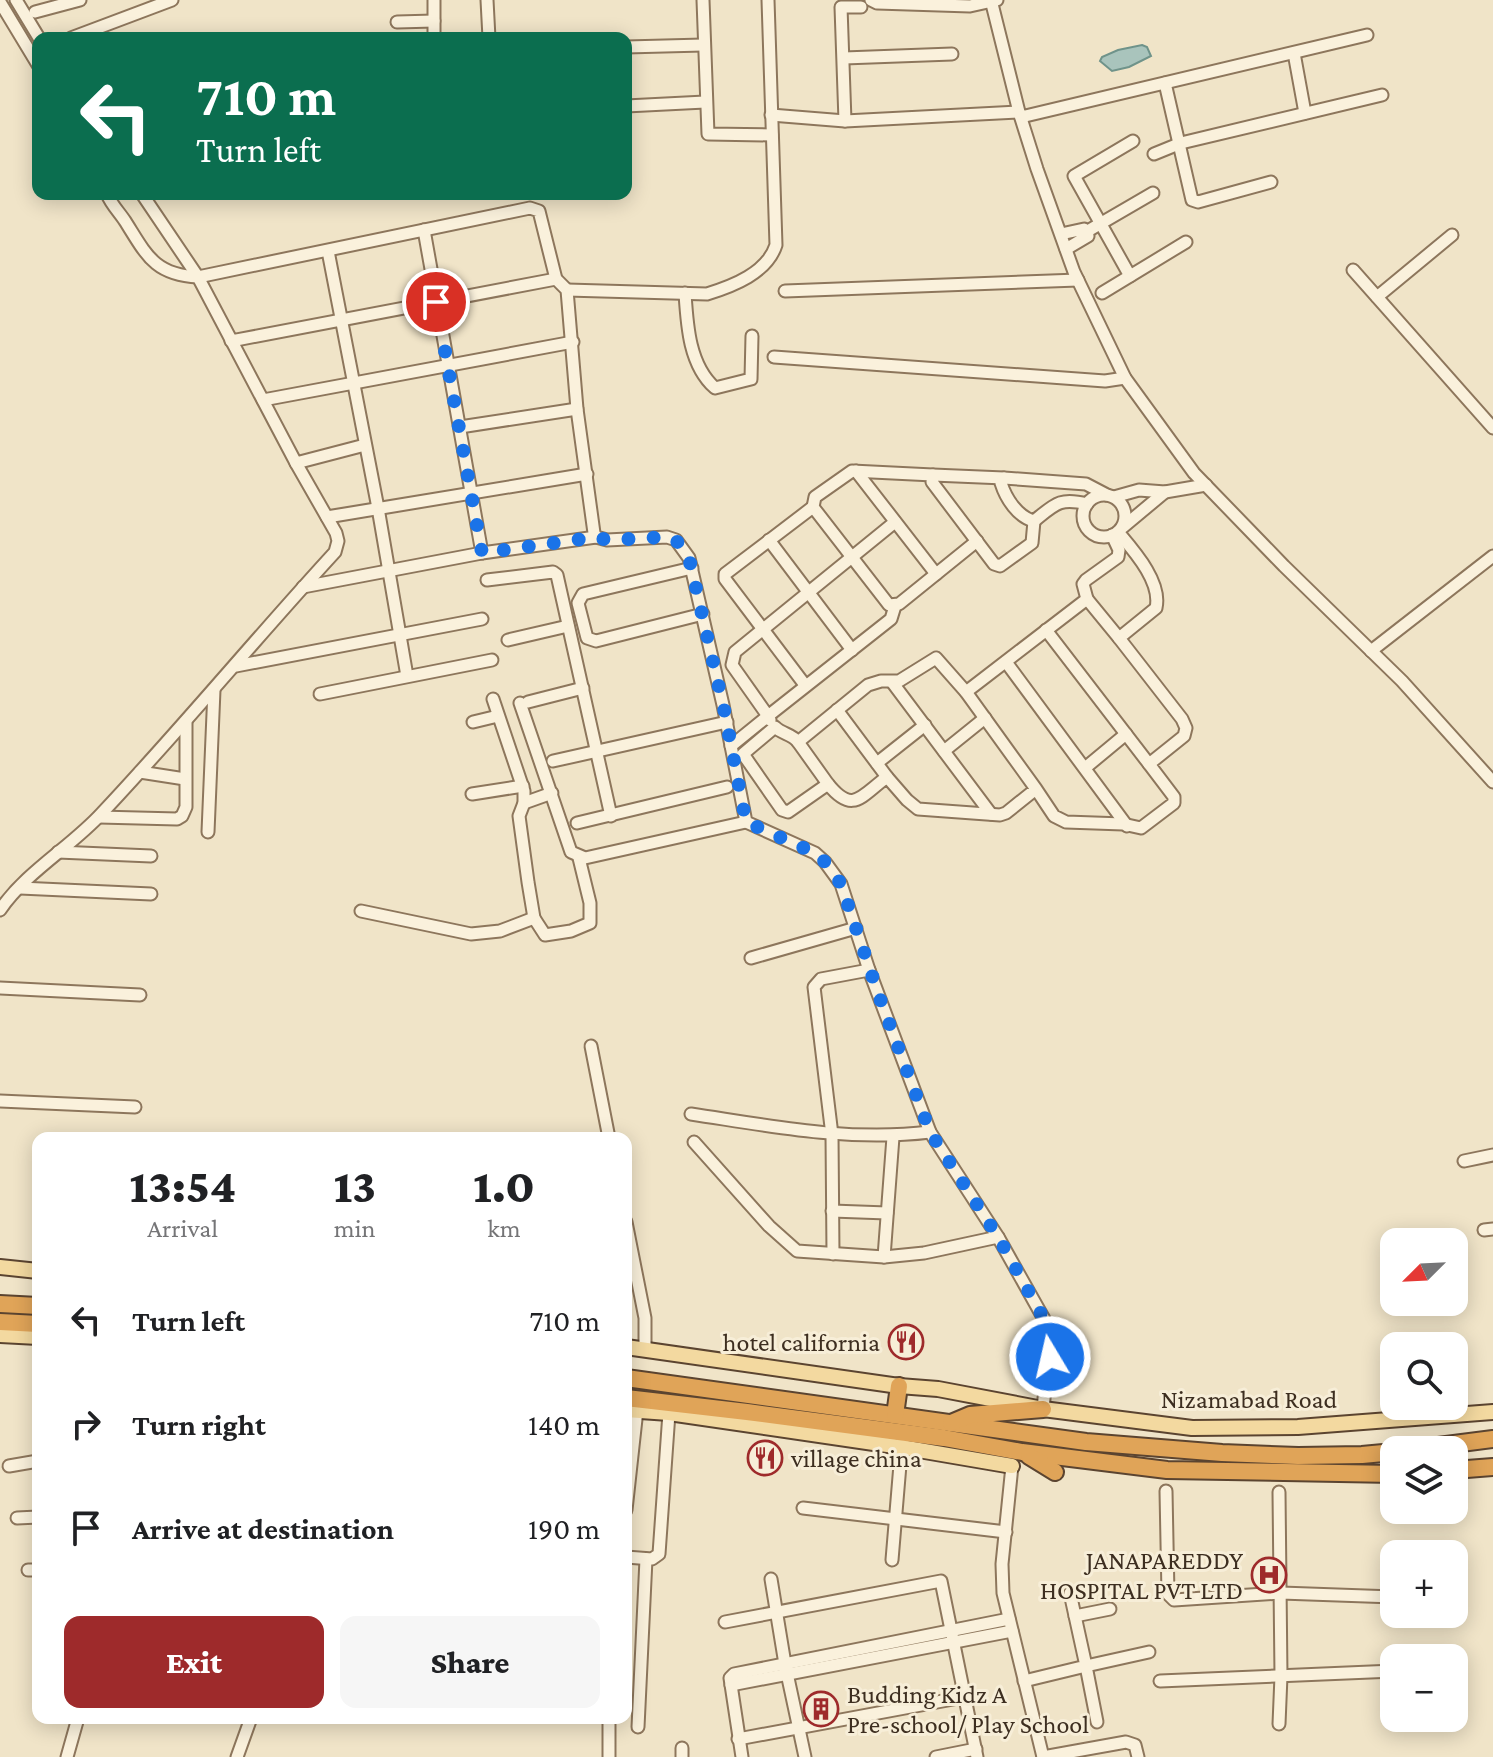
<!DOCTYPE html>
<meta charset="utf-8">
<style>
body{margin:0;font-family:"Crimson Pro",serif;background:#f6f6f6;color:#202124;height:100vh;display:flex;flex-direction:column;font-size:30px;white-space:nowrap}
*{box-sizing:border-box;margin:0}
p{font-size:26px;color:#757577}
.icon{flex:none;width:44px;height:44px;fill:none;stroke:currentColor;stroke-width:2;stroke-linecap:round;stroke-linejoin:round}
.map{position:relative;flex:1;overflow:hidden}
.sheet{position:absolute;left:32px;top:1132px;width:600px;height:592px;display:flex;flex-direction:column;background:#fff;border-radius:16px;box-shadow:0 4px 20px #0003}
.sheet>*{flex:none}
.top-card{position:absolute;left:32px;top:32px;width:600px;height:168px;border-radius:16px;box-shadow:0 4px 20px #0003;background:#0b6e4f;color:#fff;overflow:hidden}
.needle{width:52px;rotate:246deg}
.buttons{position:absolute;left:1380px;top:1228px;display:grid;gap:16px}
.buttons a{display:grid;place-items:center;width:88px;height:88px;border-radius:16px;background:#fff;box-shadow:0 4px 20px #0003;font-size:40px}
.pin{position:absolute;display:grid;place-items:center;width:68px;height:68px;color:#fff;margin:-34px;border:4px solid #fff;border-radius:50%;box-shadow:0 2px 8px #0007}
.me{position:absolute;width:88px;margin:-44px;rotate:351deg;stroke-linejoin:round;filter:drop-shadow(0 0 6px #0008)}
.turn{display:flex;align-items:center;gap:28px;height:168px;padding:0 32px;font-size:36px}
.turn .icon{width:104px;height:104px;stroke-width:2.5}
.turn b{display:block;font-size:56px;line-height:68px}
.eta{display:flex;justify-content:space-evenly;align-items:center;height:136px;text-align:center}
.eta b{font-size:48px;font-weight:800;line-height:56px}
.button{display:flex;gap:16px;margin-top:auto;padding:16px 32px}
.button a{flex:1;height:92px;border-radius:16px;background:#9e2a2b;color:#fff;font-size:32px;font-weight:800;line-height:92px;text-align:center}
.button a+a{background:#f6f6f6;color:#202124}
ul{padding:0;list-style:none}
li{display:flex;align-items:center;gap:24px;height:104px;padding:0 32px}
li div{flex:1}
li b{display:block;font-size:30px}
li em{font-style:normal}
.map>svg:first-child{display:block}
.water{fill:#a9c4bc;stroke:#6f938a;stroke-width:2}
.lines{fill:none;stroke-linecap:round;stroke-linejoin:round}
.minor-casing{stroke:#8d765c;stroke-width:15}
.major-casing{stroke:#5b4430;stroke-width:18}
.highway-casing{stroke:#5b4430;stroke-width:20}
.minor{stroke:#faf1dc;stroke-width:11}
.major{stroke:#f3d9a0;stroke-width:14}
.highway{stroke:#e0a458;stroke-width:16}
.route{stroke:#1a73e8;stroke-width:14;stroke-dasharray:0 25.2}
.labels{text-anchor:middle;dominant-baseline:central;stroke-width:6;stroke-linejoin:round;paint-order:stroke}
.poi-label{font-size:26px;fill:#3d2e20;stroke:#f7eed8;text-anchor:end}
.street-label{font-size:26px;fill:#3d2e20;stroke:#f7eed8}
</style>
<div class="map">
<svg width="1493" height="1757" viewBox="0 0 1493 1757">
<rect width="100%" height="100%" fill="#f0e4c8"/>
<polygon class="water" points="1142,45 1147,47 1151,56 1129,67 1112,71 1100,61 1102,57 1118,50"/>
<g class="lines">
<g class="minor-casing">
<g id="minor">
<polyline points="16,0 39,38"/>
<polyline points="434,0 434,38"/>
<polyline points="487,0 489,38"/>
<polyline points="703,0 708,134 772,135"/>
<polyline points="871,0 877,3 970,6 997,0"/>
<polyline points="991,0 1019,112 1037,169 1074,272 1125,378 1194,473 1284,566 1402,681 1493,782"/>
<polyline points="0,2 38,65"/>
<polyline points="35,12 80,0"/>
<polyline points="397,22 434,21"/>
<polyline points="71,38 172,0"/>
<polyline points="626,47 703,45"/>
<polyline points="1294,53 1305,113"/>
<polyline points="844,58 952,54"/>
<polyline points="1165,83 1192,200 1198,202 1271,182"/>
<polyline points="626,106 705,102"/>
<polyline points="771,115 845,121 1019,112"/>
<polyline points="1021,117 1367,35"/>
<polyline points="845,121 841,7 861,7"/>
<polyline points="1154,154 1181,143 1382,95"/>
<path d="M107 194C111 204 119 212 125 221 146 254 154 275 198 277L530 208 539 211 556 279 567 290 577 409 594 533 596 537 607 540 667 537 676 540 689 558 723 705 746 822 815 853 825 862 841 884 869 970 930 1132 998 1237 1044 1319 1050 1337 1043 1409"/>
<polyline points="424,230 482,553"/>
<polyline points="1086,232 1153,193"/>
<polyline points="1061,234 1084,229 1088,236 1066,249"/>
<polyline points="328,251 378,508 407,676"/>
<polyline points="1353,270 1493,428"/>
<polyline points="1130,276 1074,176 1133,141"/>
<path d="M567 290 707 294C733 286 767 273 776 245L768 0"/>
<polyline points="785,291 1078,280"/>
<path d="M685 293C687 325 689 365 715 388L751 379 752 336"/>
<polyline points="1102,293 1186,242"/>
<polyline points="1377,297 1452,235"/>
<polyline points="231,341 556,279"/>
<polyline points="774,357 1105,381 1125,378"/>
<polyline points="263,400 573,342"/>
<polyline points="460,427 577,409"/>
<polyline points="296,463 365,445"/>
<polyline points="856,471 936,574"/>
<polyline points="933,475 852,471 815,497 813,507 889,605 899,604 977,541"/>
<polyline points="1004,478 933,475 932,482 994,564 1000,566 1032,543 1034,521"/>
<circle cx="1104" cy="516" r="21"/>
<polyline points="1114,497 1139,490 1165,492 1206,485"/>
<path d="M1087 504C1060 497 1055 504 1034 521 1018 517 1006 499 1001 483L1004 478 1086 484 1107 495"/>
<polyline points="327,517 587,474"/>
<polyline points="1123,527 1165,492"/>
<polyline points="769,540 852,650"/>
<polyline points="692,568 583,594 578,603 587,638 596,641 703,614"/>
<polyline points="487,580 553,572 557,575 611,816"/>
<polyline points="303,587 482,553 596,537"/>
<polyline points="1087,599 1119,638"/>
<polyline points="895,606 891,619 768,716 732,665 735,652 895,522"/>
<polyline points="1046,630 1149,764"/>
<polyline points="508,640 568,626"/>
<polyline points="1371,651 1493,556"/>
<polyline points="1006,662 1127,826"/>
<polyline points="236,666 482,619"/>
<polyline points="892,682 991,814"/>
<polyline points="805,685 725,579 725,574 813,507"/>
<polyline points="966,692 1087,599 1083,584 1086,580 1118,557 1119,550 1112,535"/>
<polyline points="320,694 492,660"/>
<polyline points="493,699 524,791 524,803 519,816 528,882 534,918 545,935 571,931 590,923 590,903 579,858"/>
<polyline points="528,702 583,688"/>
<polyline points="520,703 571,852 585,858 746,822"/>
<polyline points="837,710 887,777"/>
<polyline points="473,722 498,716"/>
<polyline points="798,742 828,784"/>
<polyline points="731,746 768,716 770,720"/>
<polyline points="944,751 985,718"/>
<polyline points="553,761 727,722"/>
<polyline points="877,763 925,725"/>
<polyline points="1085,768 1126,734"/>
<polyline points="140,772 185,779"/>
<path d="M1036 789 966 692 936 658 899 681H881L868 685 798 742C792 734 782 734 775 727L743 754 782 810 788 812 828 784C853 815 861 796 887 777L907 800 918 809 1000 815 1006 813 1036 789 1054 816 1066 822 1123 824 1141 828 1174 803V797L1149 764 1184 736 1186 728 1182 719 1119 638 1156 608C1162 582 1134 551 1118 532"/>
<polyline points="472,794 523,786"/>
<polyline points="524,803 552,793"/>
<polyline points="99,817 177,819 182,816 186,807 186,723"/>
<polyline points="577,823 727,787"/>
<polyline points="208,832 214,690"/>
<polyline points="58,852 151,856"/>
<polyline points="20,888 151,894"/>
<path d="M0 910C27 871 71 847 102 813 182 728 256 638 335 552L338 541 336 533 296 463 198 277 142 194"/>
<polyline points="361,911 471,934 500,931 534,918"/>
<polyline points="751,958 856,928"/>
<polyline points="0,988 140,995"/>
<polyline points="591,1046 609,1138"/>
<polyline points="0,1101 135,1107"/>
<path d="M691 1114C771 1126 849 1142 930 1132"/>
<polyline points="694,1142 769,1226 797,1251 884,1257 924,1253 998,1237"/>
<polyline points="1464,1161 1493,1155"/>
<polyline points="832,1211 887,1213"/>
<polyline points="626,1222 645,1318 645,1349"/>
<polyline points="1484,1230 1493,1229"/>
<polyline points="833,1254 832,1135 814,987 821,979 869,970"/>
<polyline points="884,1257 893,1137"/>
<polyline points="9,1466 38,1461"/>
<polyline points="1012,1466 1002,1564 1003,1593 1043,1757"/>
<polyline points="1166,1491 1168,1594 1174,1600 1281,1593 1394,1597"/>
<polyline points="803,1508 1006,1532"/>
<polyline points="626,1510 637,1410"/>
<polyline points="17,1518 38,1517"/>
<polyline points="626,1557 652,1559 659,1554 669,1413"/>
<polyline points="892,1560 902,1441"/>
<polyline points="28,1570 38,1570"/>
<polyline points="771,1579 785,1664 805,1757"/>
<polyline points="1075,1616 1110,1609"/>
<polyline points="725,1622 941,1581 977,1757"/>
<polyline points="1024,1681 1086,1666 1070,1593"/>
<polyline points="1160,1681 1394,1671"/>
<polyline points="731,1685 1012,1631"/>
<polyline points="609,1718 609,1757"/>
<polyline points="1097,1722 1086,1666 1149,1652"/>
<polyline points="1279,1724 1281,1676 1279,1492"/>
<polyline points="638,1727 646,1559"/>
<polyline points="738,1739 964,1697"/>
<polyline points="67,1757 78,1718"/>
<polyline points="237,1757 251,1718"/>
<polyline points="682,1757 682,1748"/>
<polyline points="742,1757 730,1678 734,1674 1009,1619"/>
<polyline points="936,1757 976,1749"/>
<polyline points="1043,1757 1126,1742 1135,1745 1138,1757"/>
</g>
</g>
<g class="major-casing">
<g id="major">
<polyline points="0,1267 38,1271"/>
<polyline points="0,1335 38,1337"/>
<polyline points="626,1347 899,1386 938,1389 1043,1409 1192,1428 1298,1427 1493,1412"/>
<polyline points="626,1410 669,1413 901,1447 1012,1466"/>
</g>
</g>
<g class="highway-casing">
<g id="highway">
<polyline points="0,1304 38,1306"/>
<polyline points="0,1322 38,1324"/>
<polyline points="626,1378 1086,1442 1222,1453 1298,1456 1362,1455 1394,1452"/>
<polyline points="626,1398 747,1412 944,1438 1022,1452 1167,1470 1394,1474"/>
<polyline points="895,1415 899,1386"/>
<polyline points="951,1423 970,1415 1043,1409"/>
<polyline points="1407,1450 1493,1439"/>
<polyline points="1029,1456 1055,1472"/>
<polyline points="1454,1470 1493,1467"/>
</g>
</g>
<use href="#minor" class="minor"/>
<use href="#major" class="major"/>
<use href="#highway" class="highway"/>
</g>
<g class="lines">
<polyline class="route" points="436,302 482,553 596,537 607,540 667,537 676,540 689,558 724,709 746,822 815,853 825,862 841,884 879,996 930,1132 998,1237 1044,1319 1050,1337 1050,1357"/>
</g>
<defs>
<g id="restaurant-ring" transform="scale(1.8)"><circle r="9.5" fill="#f7eed8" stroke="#9e2a2b" stroke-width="1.5"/><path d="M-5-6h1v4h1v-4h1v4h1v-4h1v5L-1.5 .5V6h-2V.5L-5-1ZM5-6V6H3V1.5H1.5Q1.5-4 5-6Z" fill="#9e2a2b"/></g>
<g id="hospital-ring" transform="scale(1.8)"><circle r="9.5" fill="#f7eed8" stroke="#9e2a2b" stroke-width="1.5"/><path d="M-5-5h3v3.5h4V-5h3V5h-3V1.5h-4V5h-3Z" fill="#9e2a2b"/></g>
<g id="building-ring" transform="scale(1.8)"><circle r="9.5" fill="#f7eed8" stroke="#9e2a2b" stroke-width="1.5"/><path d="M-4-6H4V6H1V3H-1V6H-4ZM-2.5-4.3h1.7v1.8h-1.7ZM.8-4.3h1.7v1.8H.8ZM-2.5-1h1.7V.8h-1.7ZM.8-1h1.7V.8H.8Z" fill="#9e2a2b"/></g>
</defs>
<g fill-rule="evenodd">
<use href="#restaurant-ring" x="906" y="1342"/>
<use href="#restaurant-ring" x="765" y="1458"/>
<use href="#hospital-ring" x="1269" y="1575"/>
<use href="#building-ring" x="821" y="1709"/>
</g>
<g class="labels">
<g class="poi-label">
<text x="880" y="1342">hotel california</text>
<text x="791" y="1458" text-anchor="start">village china</text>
<text x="1243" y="1560">JANAPAREDDY<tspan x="1243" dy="30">HOSPITAL PVT LTD</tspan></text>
<text x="847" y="1694" text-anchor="start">Budding Kidz A<tspan x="847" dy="30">Pre-school/ Play School</tspan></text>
</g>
<g class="street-label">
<text x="1249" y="1399">Nizamabad Road</text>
</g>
</g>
</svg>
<div class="buttons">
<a><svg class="needle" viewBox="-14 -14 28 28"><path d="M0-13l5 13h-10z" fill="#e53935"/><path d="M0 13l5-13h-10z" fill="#757577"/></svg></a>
<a><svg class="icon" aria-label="search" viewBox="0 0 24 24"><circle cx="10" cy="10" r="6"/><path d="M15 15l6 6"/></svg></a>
<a><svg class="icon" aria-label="layers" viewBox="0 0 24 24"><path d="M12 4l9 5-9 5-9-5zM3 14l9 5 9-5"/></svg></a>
<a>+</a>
<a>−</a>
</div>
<div class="pin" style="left:436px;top:302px;background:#d93025"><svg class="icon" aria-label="arrive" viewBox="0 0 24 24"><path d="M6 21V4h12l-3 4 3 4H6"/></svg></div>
<svg class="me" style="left:1050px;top:1357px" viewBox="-20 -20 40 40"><circle r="17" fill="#1a73e8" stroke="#fff" stroke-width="3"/><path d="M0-11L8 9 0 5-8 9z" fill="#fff"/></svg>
<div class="top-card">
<div class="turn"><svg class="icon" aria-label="left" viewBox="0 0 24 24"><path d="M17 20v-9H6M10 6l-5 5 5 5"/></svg><div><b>710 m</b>Turn left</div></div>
</div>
<section class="sheet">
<div class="eta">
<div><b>13:54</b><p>Arrival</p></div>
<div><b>13</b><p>min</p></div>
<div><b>1.0</b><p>km</p></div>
</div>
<ul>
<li><svg class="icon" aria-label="left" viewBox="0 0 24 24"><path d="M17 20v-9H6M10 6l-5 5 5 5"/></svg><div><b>Turn left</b></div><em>710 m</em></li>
<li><svg class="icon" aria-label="right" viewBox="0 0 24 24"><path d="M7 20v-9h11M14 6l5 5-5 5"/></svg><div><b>Turn right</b></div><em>140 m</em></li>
<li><svg class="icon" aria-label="arrive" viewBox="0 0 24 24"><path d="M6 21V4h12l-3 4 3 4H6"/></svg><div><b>Arrive at destination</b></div><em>190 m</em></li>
</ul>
<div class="button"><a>Exit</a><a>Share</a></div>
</section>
</div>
